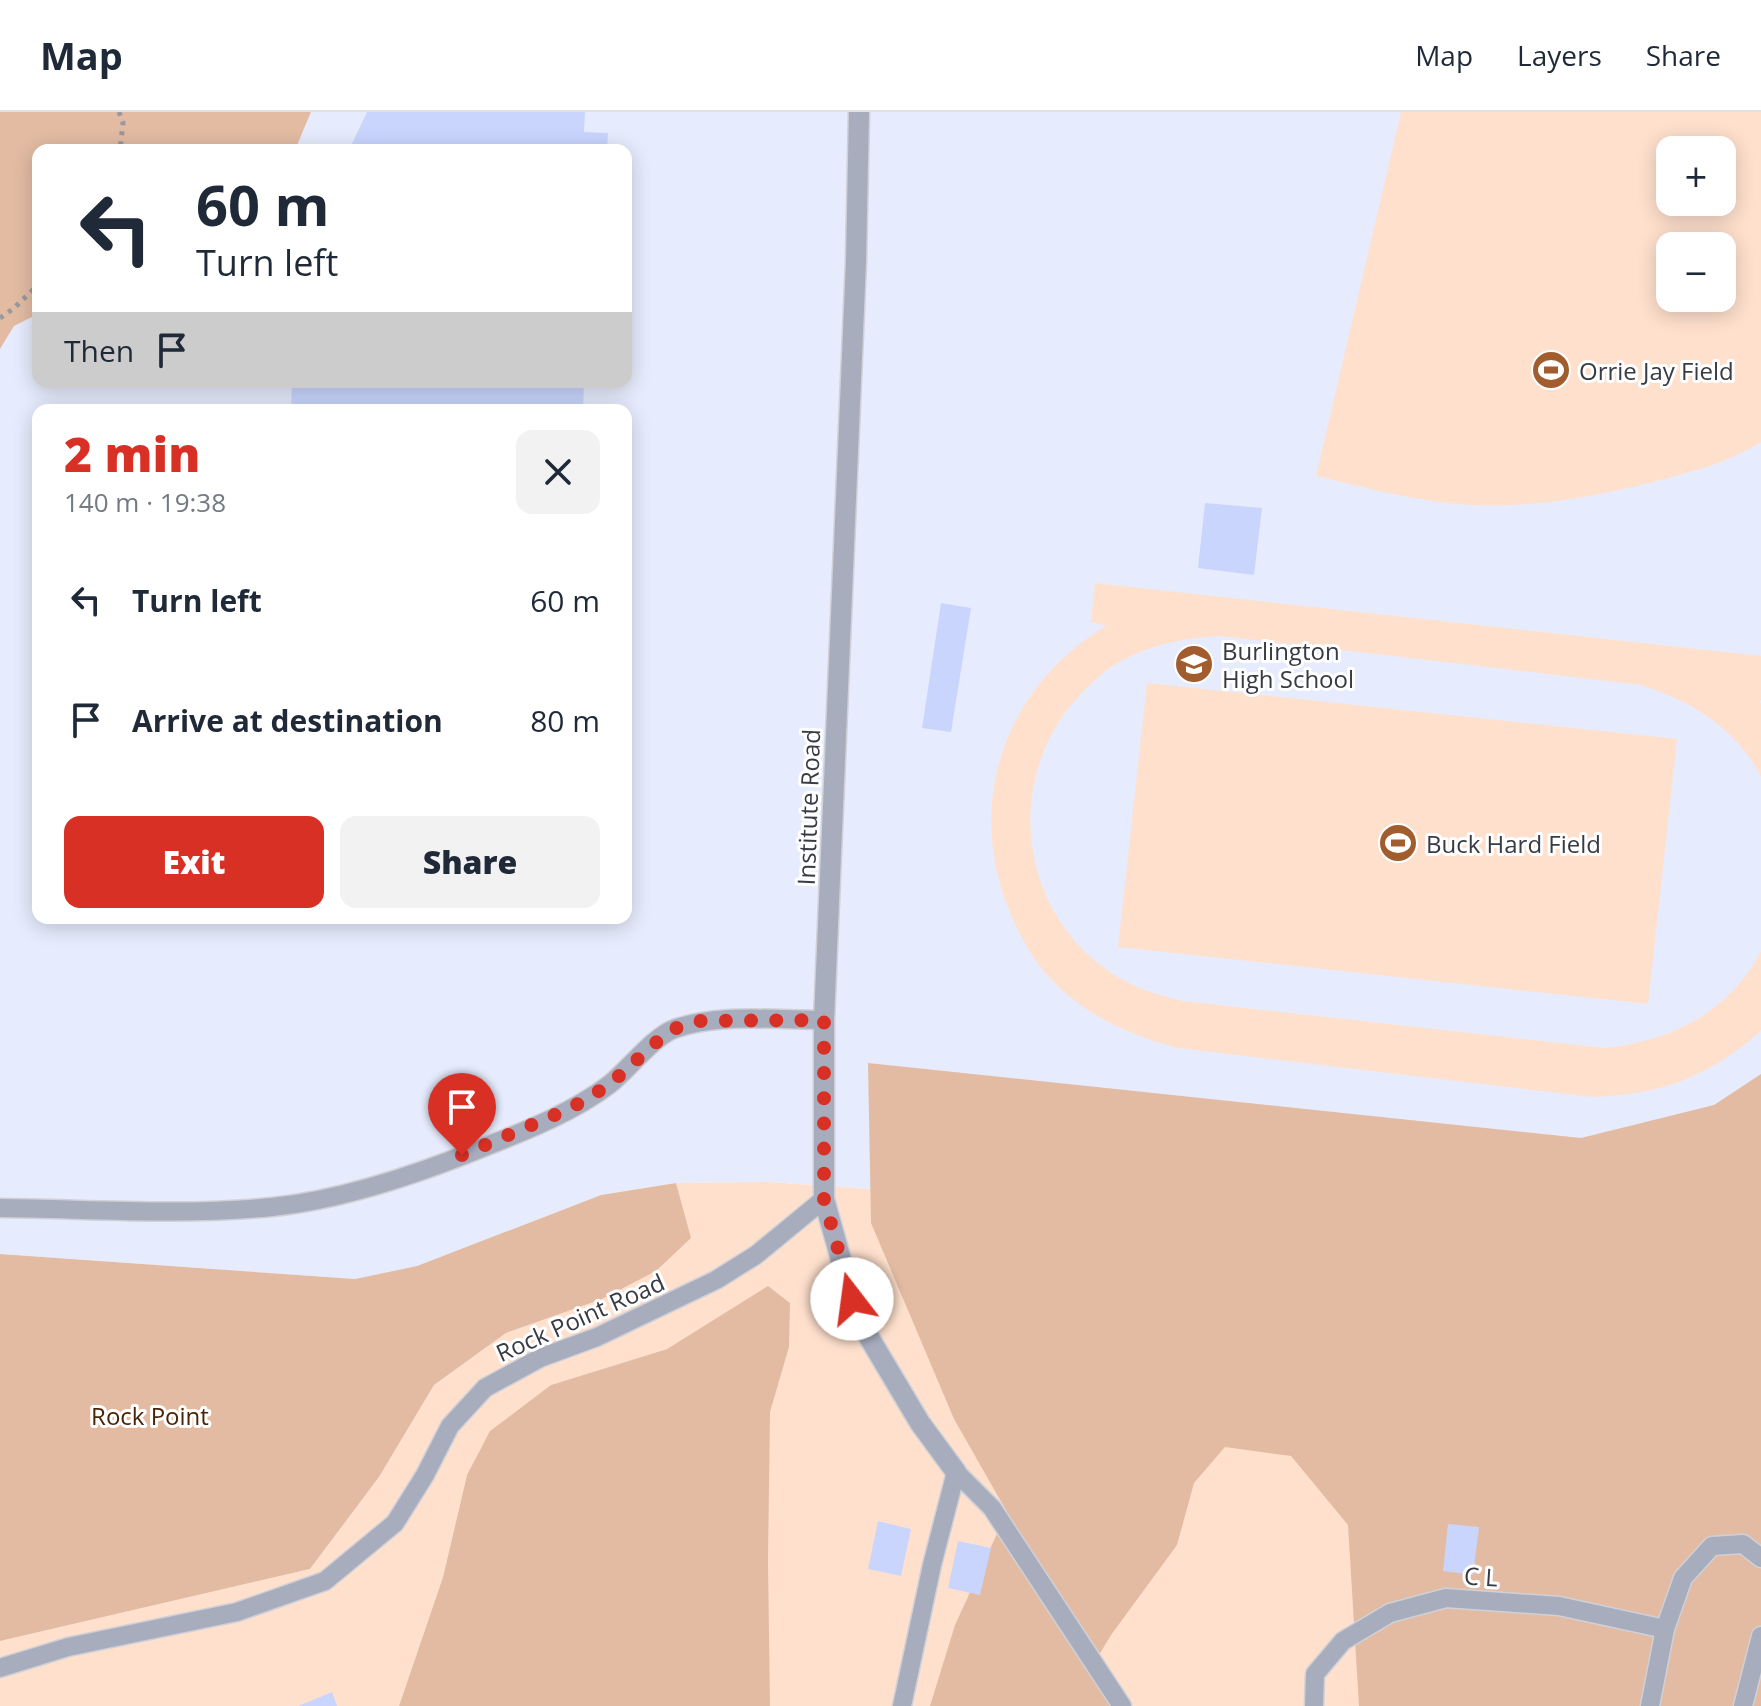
<!DOCTYPE html>
<meta charset="utf-8">
<style>
body{margin:0;font-family:"Open Sans",sans-serif;background:#f2f2f3;color:#1f2937;height:100vh;display:flex;flex-direction:column;font-size:30px;white-space:nowrap}
*{box-sizing:border-box;margin:0}
p{font-size:26px;color:#747a83}
.icon{flex:none;width:44px;height:44px;fill:none;stroke:currentColor;stroke-width:2;stroke-linecap:round;stroke-linejoin:round}
.map{position:relative;flex:1;overflow:hidden}
.drawer{position:absolute;left:32px;top:292px;width:600px;height:520px;display:flex;flex-direction:column;background:#fff;border-radius:16px;box-shadow:0 4px 20px #0003}
.drawer>*{flex:none}
.hud{position:absolute;left:32px;top:32px;width:600px;height:244px;border-radius:16px;box-shadow:0 4px 20px #0003;background:#fff;color:#1f2937;overflow:hidden}
.tools{position:absolute;left:1656px;top:24px;display:grid;gap:16px}
.tools a{display:grid;place-items:center;width:80px;height:80px;border-radius:16px;background:#fff;box-shadow:0 4px 20px #0003;font-size:40px}
.pin{position:absolute;display:grid;place-items:center;width:68px;height:68px;color:#fff;margin:-82px -34px;border-radius:50% 50% 50% 0;rotate:-45deg;box-shadow:0 0 8px #0007}
.pin .icon{rotate:45deg}
.me{position:absolute;width:88px;margin:-44px;rotate:345deg;stroke-linejoin:round;filter:drop-shadow(0 0 6px #0008)}
.turn{display:flex;align-items:center;gap:28px;height:168px;padding:0 32px;font-size:36px}
.turn .icon{width:104px;height:104px;stroke-width:2.5}
.turn b{display:block;font-size:56px;line-height:68px}
.then{display:flex;align-items:center;height:76px;padding:0 32px;background:#0003;gap:16px;font-size:30px}
.round{display:grid;place-items:center;flex:none;width:84px;height:84px;border-radius:16px;background:#f2f2f3}
.overview{display:flex;align-items:center;justify-content:space-between;height:136px;padding:0 32px}
h1{font-size:48px;font-weight:800;line-height:60px;color:#d93025}
.primary-button{display:flex;gap:16px;margin-top:auto;padding:16px 32px}
.primary-button a{flex:1;height:92px;border-radius:16px;background:#d93025;color:#fff;font-size:32px;font-weight:800;line-height:92px;text-align:center}
.primary-button a+a{background:#f2f2f3;color:#1f2937}
ul{padding:0;list-style:none}
li{display:flex;align-items:center;gap:24px;height:120px;padding:0 32px}
li div{flex:1}
li b{display:block;font-size:30px}
li em{font-style:normal}
header{display:flex;align-items:center;gap:48px;box-sizing:border-box;height:112px;padding:0 40px;background:#fff;border-bottom:2px solid #e0e1e3}
header strong{font-size:38px}
nav{display:flex;gap:44px;margin-inline-start:auto;font-size:28px}
.map>svg:first-child{display:block}
.built{fill:#e6ecfd;fill-rule:evenodd}
.green{fill:#ffe0cd;fill-rule:evenodd}
.forest{fill:#e3bba3}
.building{fill:#c9d5fd}
.lines{fill:none;stroke-linecap:round;stroke-linejoin:round}
.lane-casing{stroke:#d0d1d7;stroke-width:21}
.street-casing{stroke:#d0d1d7;stroke-width:23}
.path{stroke:#9899a0;stroke-width:5;stroke-dasharray:4 6;stroke-linecap:butt}
.lane{stroke:#a8adbe;stroke-width:18}
.street{stroke:#a8adbe;stroke-width:20}
.route{stroke:#d93025;stroke-width:14;stroke-dasharray:0 25.2}
.labels{text-anchor:middle;dominant-baseline:central;stroke-width:6;stroke-linejoin:round;paint-order:stroke}
.poi-label{font-size:24px;fill:#393b44;stroke:#fff;text-anchor:start}
.street-label{font-size:24px;fill:#393b44;stroke:#fff}
.park-label{font-size:24px;fill:#4a2408;stroke:#fff}
</style>
<header>
<strong>Map</strong>
<nav><a>Map</a><a>Layers</a><a>Share</a></nav>
</header>
<div class="map">
<svg width="1761" height="1594" viewBox="0 0 1761 1594">
<rect width="100%" height="100%" fill="#f6f7fc"/>
<path class="built" d="M311 0H1761V1140L770 1070 676 1071 601 1083 417 1154 355 1167 0 1142V237L14 214 38 202V270H626V38H295ZM1670 38H1722V90H1670ZM1670 134H1722V186H1670ZM38 298H626V806H38Z"/>
<g class="green">
<path d="M1401 0H1761V330C1731 350 1688 361 1653 370 1585 387 1517 399 1447 391 1403 386 1359 374 1316 364ZM1722 38V90H1670V38ZM1670 134H1722V186H1670Z"/>
<path d="M1095 471 1761 544V589H1759L1761 591V665C1737 617 1690 588 1641 573L1221 524C1184 526 1148 533 1116 552 1102 560 1090 573 1079 584 1004 664 1017 798 1110 860 1132 875 1157 883 1183 889L1604 936C1670 930 1730 900 1761 839V919C1708 965 1662 983 1592 985L1178 936C1136 925 1096 908 1064 880 1040 859 1024 833 1012 805 963 694 1003 576 1106 514L1091 510Z"/>
<polygon points="1147,571 1677,627 1648,892 1118,835"/>
<polygon points="770,1070 1761,1140 1761,1594 751,1594 766,1176 667,1237 551,1273 467,1363 443,1465 399,1594 0,1594 0,1529 310,1457 379,1365 434,1273 506,1221 602,1187 690,1126 676,1071"/>
</g>
<g class="forest">
<polygon points="0,0 311,0 295,38 38,38 38,202 14,214 0,237"/>
<polygon points="868,951 1581,1026 1714,993 1761,962 1761,1594 1359,1594 1348,1413 1291,1344 1225,1335 1194,1371 1177,1433 1111,1523 1093,1553 1115,1594 930,1594 955,1513 1007,1400 954,1307 871,1111"/>
<polygon points="676,1071 691,1126 656,1159 602,1187 506,1221 434,1273 379,1365 310,1457 0,1529 0,1142 355,1167 417,1154 601,1083"/>
<polygon points="768,1174 790,1191 789,1235 770,1300 768,1450 770,1594 399,1594 443,1465 467,1363 490,1319 551,1273 667,1237"/>
</g>
<g class="building">
<polygon points="367,0 585,0 584,20 608,21 607,38 349,38"/>
<polygon points="292,270 584,270 583,298 291,298"/>
<polygon points="1205,391 1262,396 1254,463 1198,456"/>
<polygon points="941,491 971,496 951,620 922,616"/>
<polygon points="878,1409 911,1417 901,1464 868,1457"/>
<polygon points="1448,1412 1479,1415 1473,1463 1443,1459"/>
<polygon points="958,1429 991,1436 980,1483 948,1476"/>
<polygon points="332,1580 337,1594 298,1594"/>
</g>
<g class="lines">
<g class="lane-casing">
<g id="lane">
<path d="M0 1096C90 1097 182 1104 272 1095 342 1088 421 1061 487 1034 528 1018 575 999 610 972 629 957 653 925 674 917 718 901 777 908 824 908"/>
<polyline points="956,1360 992,1396 1122,1594"/>
<polyline points="0,1556 68,1535 237,1500 325,1469 395,1411 425,1363 450,1314 485,1276 540,1246 597,1225 716,1168 756,1143 824,1087"/>
<polyline points="902,1594 932,1453 956,1360"/>
<polyline points="1314,1594 1315,1562 1343,1529 1390,1501 1446,1486 1559,1494 1665,1517"/>
<polyline points="1650,1594 1665,1517 1683,1466 1712,1434 1743,1432 1761,1446"/>
<polyline points="1743,1594 1761,1524"/>
</g>
</g>
<g class="street-casing">
<polyline id="street" points="859,0 856,149 824,908 824,1087 852,1187 870,1227 920,1311 956,1360"/>
</g>
<g class="path">
<polyline points="119,0 123,11 120,38"/>
<polyline points="0,206 13,197 38,173"/>
</g>
<use href="#lane" class="lane"/>
<use href="#street" class="street"/>
</g>
<g class="lines">
<polyline class="route" points="462,1043 571,996 609,973 670,918 700,909 824,908 824,1087 852,1187"/>
</g>
<defs>
<g id="stadium-disc" transform="scale(2)"><circle r="9.5" fill="#a15d2e" stroke="#fff"/><path d="M0-5a6.5 5 0 1 0 0 10a6.5 5 0 1 0 0-10ZM-3.5-1.8h7v3.6h-7Z" fill="#fff"/></g>
<g id="school-disc" transform="scale(2)"><circle r="9.5" fill="#a15d2e" stroke="#fff"/><path d="M0-5L7-2L0 1L-7-2ZM-4 1L0 2.5L4 1V4Q0 6-4 4Z" fill="#fff"/></g>
</defs>
<g fill-rule="evenodd">
<use href="#stadium-disc" x="1551" y="258"/>
<use href="#school-disc" x="1194" y="552"/>
<use href="#stadium-disc" x="1398" y="731"/>
</g>
<g class="labels">
<g class="poi-label">
<text x="1579" y="258">Orrie Jay Field</text>
<text x="1222" y="538">Burlington<tspan x="1222" dy="28">High School</tspan></text>
<text x="1426" y="731">Buck Hard Field</text>
</g>
<g class="street-label">
<text transform="translate(808 695) rotate(-88)">Institute Road</text>
<text transform="translate(580 1205) rotate(-24)">Rock Point Road</text>
<text transform="translate(1481 1464) rotate(4)">C L</text>
</g>
<g class="park-label">
<text x="150" y="1303">Rock Point</text>
</g>
</g>
</svg>
<div class="tools">
<a>+</a>
<a>−</a>
</div>
<div class="pin" style="left:462px;top:1043px;background:#d93025"><svg class="icon" aria-label="arrive" viewBox="0 0 24 24"><path d="M6 21V4h12l-3 4 3 4H6"/></svg></div>
<svg class="me" style="left:852px;top:1187px" viewBox="-20 -20 40 40"><circle r="19" fill="#fff"/><path d="M0-13L10 11 0 6-10 11z" fill="#d93025"/></svg>
<div class="hud">
<div class="turn"><svg class="icon" aria-label="left" viewBox="0 0 24 24"><path d="M17 20v-9H6M10 6l-5 5 5 5"/></svg><div><b>60 m</b>Turn left</div></div>
<div class="then">Then<svg class="icon" aria-label="arrive" viewBox="0 0 24 24"><path d="M6 21V4h12l-3 4 3 4H6"/></svg></div>
</div>
<section class="drawer">
<div class="overview"><div><h1>2 min</h1><p>140 m · 19:38</p></div><a class="round"><svg class="icon" aria-label="close" viewBox="0 0 24 24"><path d="M6 6l12 12M18 6L6 18"/></svg></a></div>
<ul>
<li><svg class="icon" aria-label="left" viewBox="0 0 24 24"><path d="M17 20v-9H6M10 6l-5 5 5 5"/></svg><div><b>Turn left</b></div><em>60 m</em></li>
<li><svg class="icon" aria-label="arrive" viewBox="0 0 24 24"><path d="M6 21V4h12l-3 4 3 4H6"/></svg><div><b>Arrive at destination</b></div><em>80 m</em></li>
</ul>
<div class="primary-button"><a>Exit</a><a>Share</a></div>
</section>
</div>
